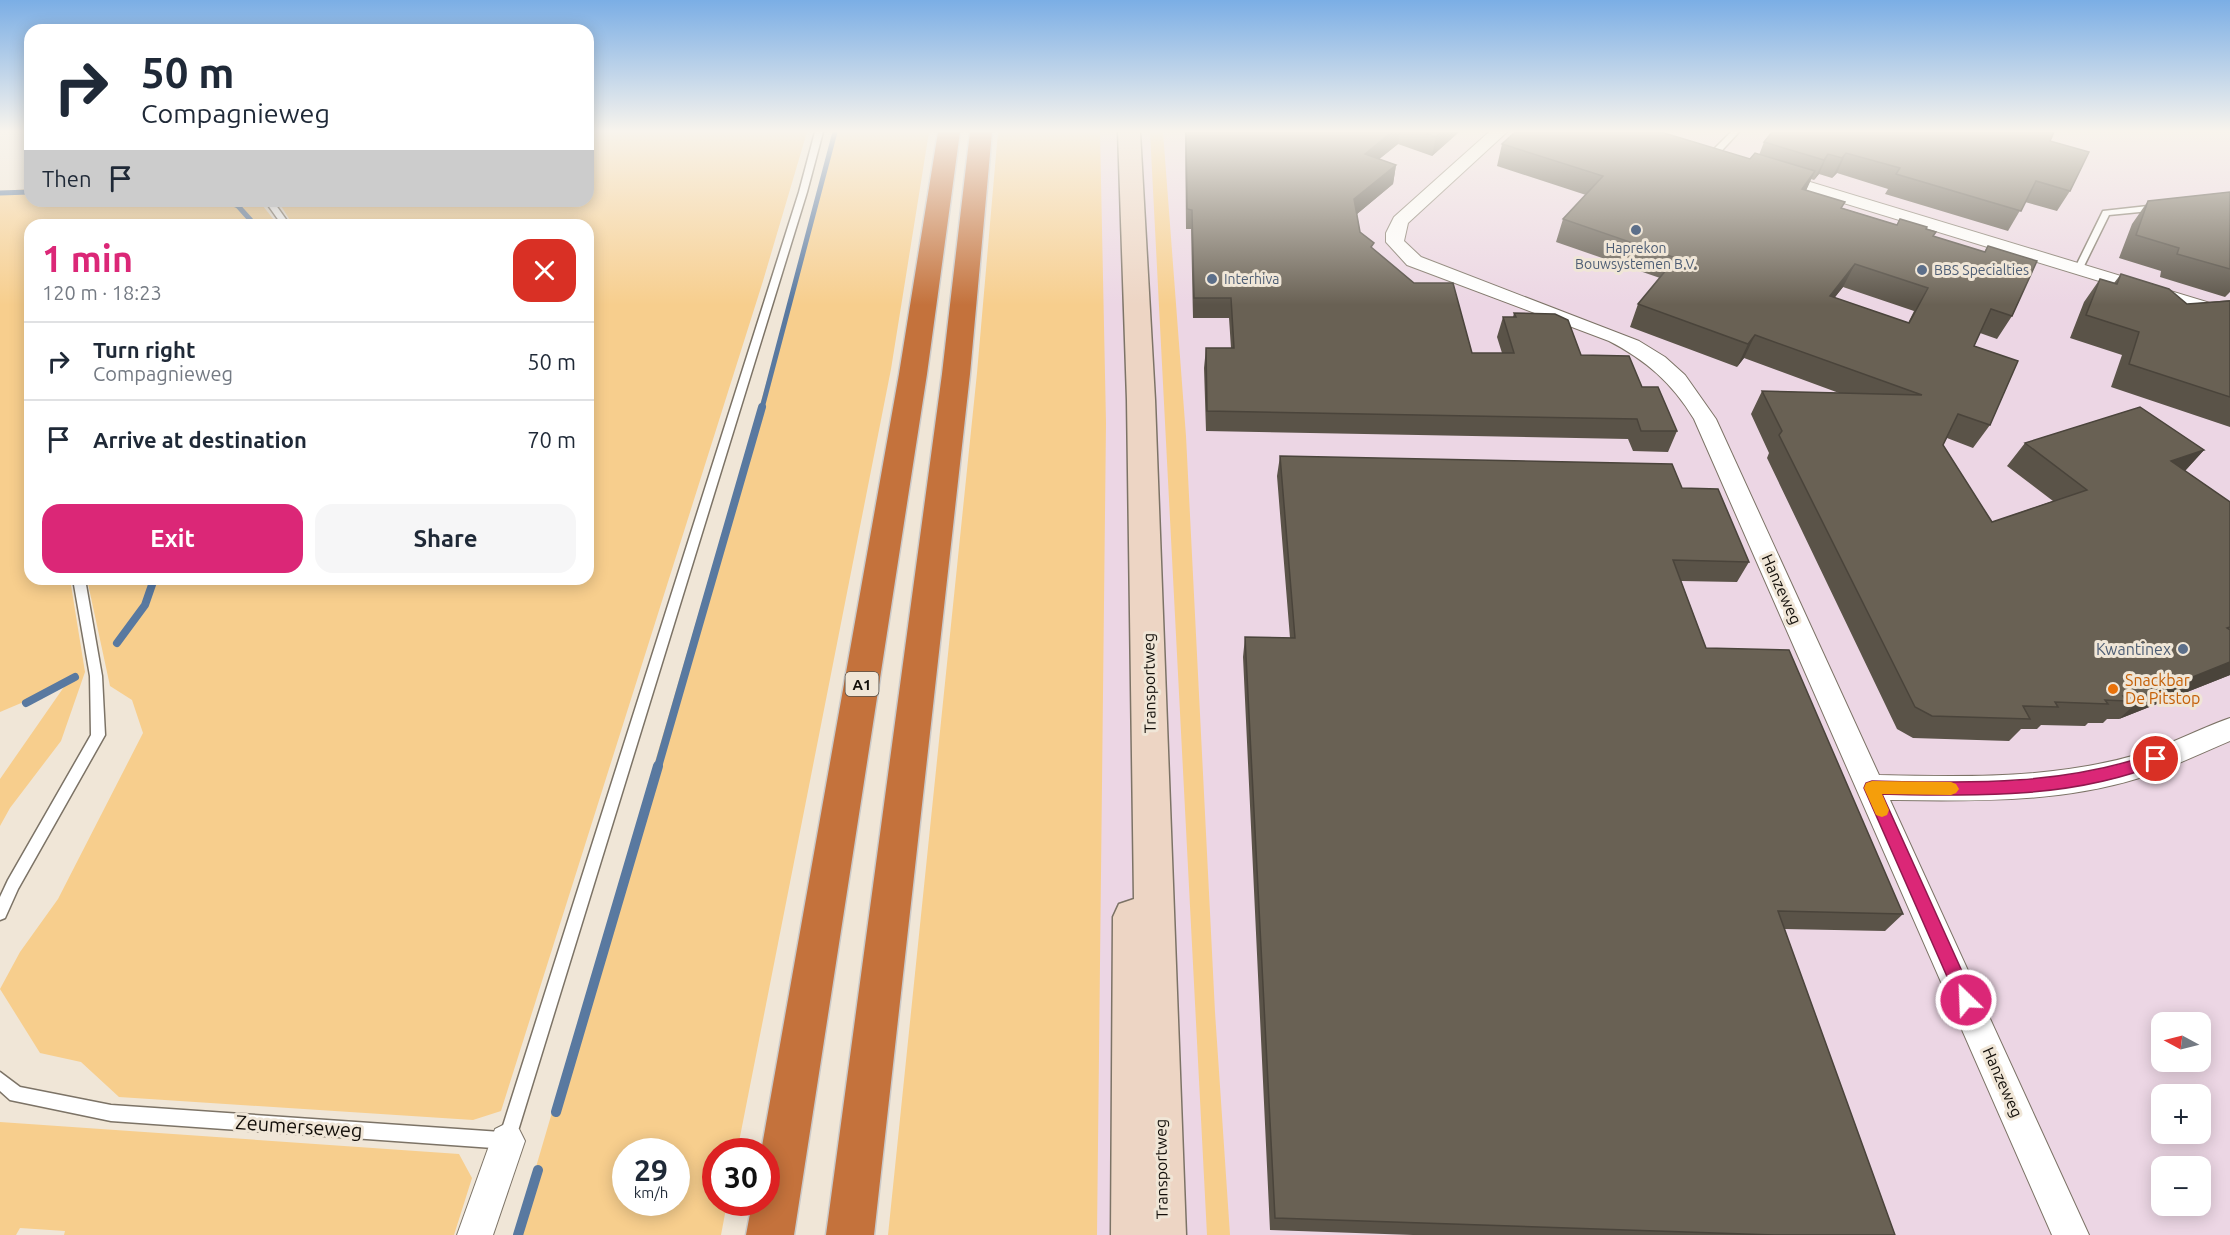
<!DOCTYPE html>
<meta charset="utf-8">
<style>
body{margin:0;font-family:Ubuntu,sans-serif;background:#f6f6f7;color:#1f2937;height:100vh;display:flex;flex-direction:column;font-size:22px;white-space:nowrap}
*{box-sizing:border-box;margin:0}
p{font-size:20px;color:#747a83}
.icon{flex:none;width:33px;height:33px;fill:none;stroke:currentColor;stroke-width:2;stroke-linecap:round;stroke-linejoin:round}
.map{position:relative;flex:1;overflow:hidden}
.panel{position:absolute;left:24px;top:219px;width:570px;height:366px;display:flex;flex-direction:column;background:#fff;border-radius:18px;box-shadow:0 3px 15px #0003}
.panel>*{flex:none}
.top-card{position:absolute;left:24px;top:24px;width:570px;height:183px;border-radius:18px;box-shadow:0 3px 15px #0003;background:#fff;color:#1f2937;overflow:hidden}
.needle{width:39px;rotate:277deg}
.tools{position:absolute;left:2151px;top:1012px;display:grid;gap:12px}
.tools a{display:grid;place-items:center;width:60px;height:60px;border-radius:12px;background:#fff;box-shadow:0 3px 15px #0003;font-size:30px}
.speed{position:absolute;left:612px;top:1138px;display:flex;gap:12px;font-size:30px;font-weight:700;text-align:center}
.speed>*{display:grid;place-content:center;width:78px;height:78px;border-radius:50%;background:#fff;box-shadow:0 3px 15px #0003;line-height:1}
.speed small{font-size:15px;font-weight:400}
.speed .limit{border:9px solid #d22;background:#fff;color:#111}
.pin{position:absolute;display:grid;place-items:center;width:51px;height:51px;color:#fff;margin:-26px;border:3px solid #fff;border-radius:50%;box-shadow:0 2px 6px #0007}
.me{position:absolute;width:66px;margin:-33px;rotate:336deg;stroke-linejoin:round;filter:drop-shadow(0 0 4px #0008)}
.turn{display:flex;align-items:center;gap:21px;height:126px;padding:0 18px;font-size:27px}
.turn .icon{width:78px;height:78px;stroke-width:2.5}
.turn b{display:block;font-size:42px;line-height:51px}
.then{display:flex;align-items:center;height:57px;padding:0 18px;background:#0003;gap:12px;font-size:22px}
.round{display:grid;place-items:center;flex:none;width:63px;height:63px;border-radius:18px;background:#f6f6f7}
.overview{display:flex;align-items:center;justify-content:space-between;height:102px;padding:0 18px}
h1{font-size:36px;font-weight:700;line-height:45px;color:#db2777}
.primary-button{display:flex;gap:12px;margin-top:auto;padding:12px 18px}
.primary-button a{flex:1;height:69px;border-radius:18px;background:#db2777;color:#fff;font-size:24px;font-weight:700;line-height:69px;text-align:center}
.primary-button a+a{background:#f6f6f7;color:#1f2937}
ul{padding:0;list-style:none}
li{display:flex;align-items:center;gap:18px;height:78px;padding:0 18px;border-top:2px solid #e0e1e3}
li div{flex:1}
li b{display:block;font-size:22px}
li em{font-style:normal}
.map>svg:first-child{display:block}
.industrial{fill:#ecd6e4;fill-rule:evenodd}
.green{fill:#f7ce8d;fill-rule:evenodd}
.lines{fill:none;stroke-linecap:round;stroke-linejoin:round}
.stream-far2{stroke:#5979a0;stroke-width:5}
.stream-far1{stroke:#5979a0;stroke-width:8}
.stream{stroke:#5979a0;stroke-width:10}
.lane-casing{stroke:#7c7366;stroke-width:3}
.street-casing{stroke:#7c7366;stroke-width:2}
.secondary-casing{stroke:#7c7366;stroke-width:3}
.highway-casing{stroke:#cbcac9;stroke-width:3}
.lane{fill:#fff;fill-rule:evenodd}
.street{fill:#fff;fill-rule:evenodd}
.secondary{fill:#edd5c4;fill-rule:evenodd}
.highway{fill:#c4723c;fill-rule:evenodd}
.wall{fill:#5a5348;fill-rule:evenodd}
.shaded-wall{fill:#4a443b}
.building{fill:#696154;stroke:#4a443b;stroke-width:1.5;fill-rule:evenodd}
.route{fill:#db2777;stroke:#8e194d;stroke-width:1.5}
.slow{fill:#f59e0b}
.service-dot{fill:#5c6f8a;stroke:#f0e6d7;stroke-width:2}
.food-dot{fill:#e8710a;stroke:#f0e6d7;stroke-width:2}
.labels{text-anchor:middle;dominant-baseline:central;stroke-width:6;stroke-linejoin:round;paint-order:stroke}
.far-service-label{font-size:14px;fill:#4e5e75;stroke:#f0e6d7;text-anchor:start}
.shield{fill:#f0e6d7;stroke:#555048;stroke-width:1.5}
.shield-label{font-size:15px;font-weight:bold;fill:#130f0a}
.street-label{font-size:16px;fill:#130f0a;stroke:#f0e6d7}
.service-label{font-size:16px;fill:#4e5e75;stroke:#f0e6d7;text-anchor:end}
.food-label{font-size:16px;fill:#c56008;stroke:#f0e6d7;text-anchor:start}
.near-street-label{font-size:20px;fill:#130f0a;stroke:#f0e6d7}
</style>
<div class="map">
<svg width="2230" height="1235" viewBox="0 0 2230 1235">
<rect width="100%" height="100%" fill="#f0e6d7"/>
<path class="industrial" d="M1064 132H2230V1235H949ZM2162 1023H2200V1062H2162ZM2162 1095H2200V1134H2162ZM2162 1167H2200V1206H2162Z"/>
<g class="green">
<polygon points="588,132 807,132 763,281 501,1111 473,1120 119,1097 81,1062 40,1053 0,989 20,952 58,899 143,733 132,700 110,686 87,579 588,579 588,225 293,225 278,201 588,201"/>
<path d="M834 132H929L891 369 737 1152H716V1203H727L721 1235H516L796 282ZM626 1152H676V1203H626Z"/>
<polygon points="998,132 1100,132 1106,423 1097,1235 888,1235 977,373"/>
<polygon points="1150,132 1163,132 1186,436 1215,1012 1230,1235 1207,1235"/>
<polygon points="30,189 30,201 259,201 278,225 30,225 30,579 70,579 85,672 61,741 10,808 0,826 0,779 66,684 0,712 0,191"/>
<polygon points="0,1122 459,1154 472,1178 454,1235 64,1235 65,1231 20,1228 16,1235 0,1235"/>
</g>
<g class="lines">
<g class="stream-far2">
<polyline points="0,193 30,192"/>
<polyline points="226,201 238,206 255,225"/>
<polyline points="762,408 835,132"/>
</g>
<g class="stream-far1">
<polyline points="117,643 145,605 154,579"/>
<polyline points="26,703 75,677"/>
<polyline points="658,767 762,407"/>
</g>
<g class="stream">
<polyline points="556,1112 658,766"/>
<polyline points="518,1235 538,1170"/>
</g>
<g class="lane-casing">
<g id="lane">
<polygon points="815,132 823,132 807,192 513,1147 507,1149 111,1121 10,1100 0,1091 0,1072 20,1087 111,1105 501,1132 799,192"/>
<polygon points="1731,132 1739,132 1714,159 1708,159 1708,155"/>
<polygon points="265,201 273,201 290,225 282,225"/>
<polygon points="2157,205 2161,208 2160,210 2109,215 2083,268 2082,270 2076,270 2075,268 2103,211"/>
<polygon points="73,579 85,579 102,676 105,735 18,889 5,918 0,920 0,897 8,880 91,735 90,676"/>
</g>
</g>
<g class="street-casing">
<g id="street">
<path d="M1489 132H1507L1408 223 1404 241 1421 257 1639 341 1665 357 1685 375 1716 419 1879 775C1965 777 2052 779 2136 755 2168 746 2198 729 2230 718V741C2199 754 2169 769 2136 779 2057 803 1972 801 1890 800L2089 1235H2052L1694 419C1672 383 1646 360 1609 341L1407 265 1386 242V233L1394 217Z"/>
<polygon points="1774,171 2230,309 2230,321 1768,180 1765,176 1768,172"/>
<polygon points="507,1123 519,1129 525,1141 493,1235 457,1235 495,1129"/>
</g>
</g>
<g class="secondary-casing">
<polygon id="secondary" points="1118,132 1140,132 1155,400 1186,1235 1111,1235 1113,917 1119,904 1134,899 1127,400"/>
</g>
<g class="highway-casing">
<g id="highway">
<polygon points="938,132 960,132 927,374 794,1235 746,1235 752,1203 766,1203 766,1152 761,1152 899,374"/>
<polygon points="970,132 992,132 970,374 874,1235 826,1235 942,374"/>
</g>
</g>
<use href="#lane" class="lane"/>
<use href="#street" class="street"/>
<use href="#secondary" class="secondary"/>
<use href="#highway" class="highway"/>
</g>
<g class="wall">
<polygon points="1185,132 1459,132 1432,156 1398,144 1379,159 1396,165 1393,184 1357,214 1360,232 1373,249 1472,353 1502,353 1497,337 1503,317 1513,317 1514,313 1581,355 1642,387 1677,431 1668,452 1633,451 1628,439 1206,431 1204,368 1206,348 1231,348 1229,318 1193,318 1191,229 1186,229"/>
<path d="M2050 141 2070 191 2057 211 2025 202 2008 231 1885 194 1888 189 1837 173 1832 178 1819 174 1814 180 1811 179 1806 190 1842 208 1897 225 1926 229 1933 236 1984 252 1988 246 2012 316 1997 339 1980 333 1974 346 1990 425 1973 448 1947 438 1943 445 1992 522 2053 501 2007 466 2025 443 2204 450 2185 471 2230 502V675L2119 719H2107L2103 723H2088L2085 726 2041 725 2037 729H2021L2009 741 1913 738 1897 729 1767 458 1769 453 1751 414 1762 391 1839 393 1744 358 1737 367 1630 327 1638 304 1660 278 1556 242 1563 219 1586 195 1497 166 1502 144 1750 159 1759 155 1764 142ZM1843 287 1914 311 1908 323 1834 298Z"/>
<polygon points="2230,192 2230,292 2225,297 2160,277 2161,271 2119,258 2132,224 2148,201"/>
<polygon points="2121,274 2187,304 2230,300 2230,427 2111,387 2122,355 2070,338 2084,302 2100,279 2114,283"/>
<polygon points="1280,456 1682,488 1749,562 1737,582 1681,581 1706,648 1903,914 1885,931 1784,929 1895,1235 1413,1235 1270,1230 1243,657 1245,637 1290,638 1277,476"/>
</g>
<g class="shaded-wall">
<polygon points="1392,132 1400,132 1398,144 1362,173 1365,154"/>
<polygon points="1441,132 1459,132 1432,156 1436,137"/>
<polygon points="1846,153 1837,173 1832,178 1842,158"/>
<polygon points="1828,154 1819,174 1814,180 1824,160"/>
<polygon points="1396,165 1393,184 1351,219 1354,199"/>
<polygon points="1815,171 1805,193 1802,189"/>
<polygon points="1855,264 1843,287 1818,319 1830,296"/>
<polygon points="1755,335 1744,358 1737,367 1748,344"/>
<polygon points="2204,450 2183,473 2171,461"/>
<polygon points="2230,662 2230,675 2119,719 2143,697"/>
</g>
<g class="building">
<polygon points="1186,132 1392,132 1365,154 1396,165 1354,199 1360,232 1374,243 1371,247 1414,283 1453,283 1472,353 1514,353 1503,317 1516,317 1514,313 1555,314 1568,320 1581,355 1629,356 1642,387 1658,387 1677,431 1641,431 1637,419 1207,411 1206,348 1234,348 1231,298 1194,298 1192,210 1187,209"/>
<polygon points="1422,132 1441,132 1436,137"/>
<path d="M1515 132H1661L1750 159 1755 153 1815 171 1802 189 1845 202 1841 208 1897 225 1900 219 1927 227 1926 229 1936 232 1933 236 1985 252 1988 246 2037 261 2012 316 1991 309 1974 346 2018 361 1990 425 1958 414 1943 445 1992 522 2087 490 2025 443 2140 407 2204 450 2171 461 2230 502V627L2227 628 2230 630V662L2143 697 2123 696 2126 701 2105 700 2108 704 2055 702 2058 707 2023 706 2030 719 1932 716 1915 707 1779 435 1782 431 1762 391 1922 395 1755 335 1748 344 1638 304 1676 258 1563 219 1603 176 1502 144ZM1855 264 1928 288 1909 323 1830 296Z"/>
<polygon points="1772,132 2054,132 2050,141 2089,152 2070,191 2036,181 2021,211 1896,174 1900,168 1846,153 1842,158 1828,154 1824,160 1764,142"/>
<polygon points="2230,192 2230,269 2177,254 2179,248 2136,235 2148,201"/>
<polygon points="2121,274 2169,289 2187,304 2230,301 2230,397 2129,364 2139,332 2086,315 2100,279 2117,284"/>
<polygon points="1280,456 1672,464 1682,488 1718,489 1749,562 1673,560 1706,648 1789,650 1903,914 1778,911 1895,1235 1774,1235 1275,1218 1245,637 1295,638"/>
</g>
<linearGradient id="sky" x2="0" y2="1"><stop stop-color="#7baee5"/><stop offset="0.43" stop-color="#f8f4ed"/><stop offset="1" stop-color="#f8f4ed" stop-opacity="0"/></linearGradient>
<rect width="2230" height="305" fill="url(#sky)"/>
<path class="route" d="M2156 753 2161 754 2164 759 2161 763C2073 799 1976 796 1882 794L1975 1000 1973 1006 1966 1009 1960 1006 1864 788 1866 783 1872 781C1971 783 2061 786 2156 753Z"/>
<polygon class="slow" points="1872,781 1951,782 1956,784 1959,789 1956,793 1951,795 1882,794 1889,810 1887,815 1882,817 1876,815 1864,788 1866,783"/>
<g class="service-dot">
<circle cx="1636" cy="230" r="6"/>
<circle cx="1922" cy="270" r="6"/>
<circle cx="1212" cy="279" r="6"/>
<circle cx="2183" cy="649" r="6"/>
</g>
<circle class="food-dot" cx="2113" cy="689" r="6"/>
<g class="labels">
<g class="far-service-label">
<text x="1636" y="248" text-anchor="middle">Haprekon<tspan x="1636" dy="16">Bouwsystemen B.V.</tspan></text>
<text x="1934" y="270">BBS Specialties</text>
<text x="1224" y="279">Interhiva</text>
</g>
<rect class="shield" x="845.5" y="672" width="33" height="24" rx="4.5"/>
<g class="shield-label">
<text x="862" y="684">A1</text>
</g>
<g class="street-label">
<text transform="translate(1782 589) rotate(66)">Hanzeweg</text>
<text transform="translate(1149 683) rotate(-91)">Transportweg</text>
<text transform="translate(2003 1082) rotate(66)">Hanzeweg</text>
<text transform="translate(1161 1169) rotate(-91)">Transportweg</text>
</g>
<g class="service-label">
<text x="2171" y="649">Kwantinex</text>
</g>
<g class="food-label">
<text x="2125" y="680">Snackbar<tspan x="2125" dy="18">De Pitstop</tspan></text>
</g>
<g class="near-street-label">
<text transform="translate(299 1126) rotate(4)">Zeumerseweg</text>
</g>
</g>
</svg>
<div class="tools">
<a><svg class="needle" viewBox="-14 -14 28 28"><path d="M0-13l5 13h-10z" fill="#e53935"/><path d="M0 13l5-13h-10z" fill="#747a83"/></svg></a>
<a>+</a>
<a>−</a>
</div>
<div class="speed"><div>29<small>km/h</small></div><div class="limit">30</div></div>
<div class="pin" style="left:2156px;top:759px;background:#d93025"><svg class="icon" aria-label="arrive" viewBox="0 0 24 24"><path d="M6 21V4h12l-3 4 3 4H6"/></svg></div>
<svg class="me" style="left:1966px;top:1000px" viewBox="-20 -20 40 40"><circle r="17" fill="#db2777" stroke="#fff" stroke-width="3"/><path d="M0-11L8 9 0 5-8 9z" fill="#fff"/></svg>
<div class="top-card">
<div class="turn"><svg class="icon" aria-label="right" viewBox="0 0 24 24"><path d="M7 20v-9h11M14 6l5 5-5 5"/></svg><div><b>50 m</b>Compagnieweg</div></div>
<div class="then">Then<svg class="icon" aria-label="arrive" viewBox="0 0 24 24"><path d="M6 21V4h12l-3 4 3 4H6"/></svg></div>
</div>
<section class="panel">
<div class="overview"><div><h1>1 min</h1><p>120 m · 18:23</p></div><a class="round" style="background:#d93025;color:#fff"><svg class="icon" aria-label="close" viewBox="0 0 24 24"><path d="M6 6l12 12M18 6L6 18"/></svg></a></div>
<ul>
<li><svg class="icon" aria-label="right" viewBox="0 0 24 24"><path d="M7 20v-9h11M14 6l5 5-5 5"/></svg><div><b>Turn right</b><p>Compagnieweg</p></div><em>50 m</em></li>
<li><svg class="icon" aria-label="arrive" viewBox="0 0 24 24"><path d="M6 21V4h12l-3 4 3 4H6"/></svg><div><b>Arrive at destination</b></div><em>70 m</em></li>
</ul>
<div class="primary-button"><a>Exit</a><a>Share</a></div>
</section>
</div>
